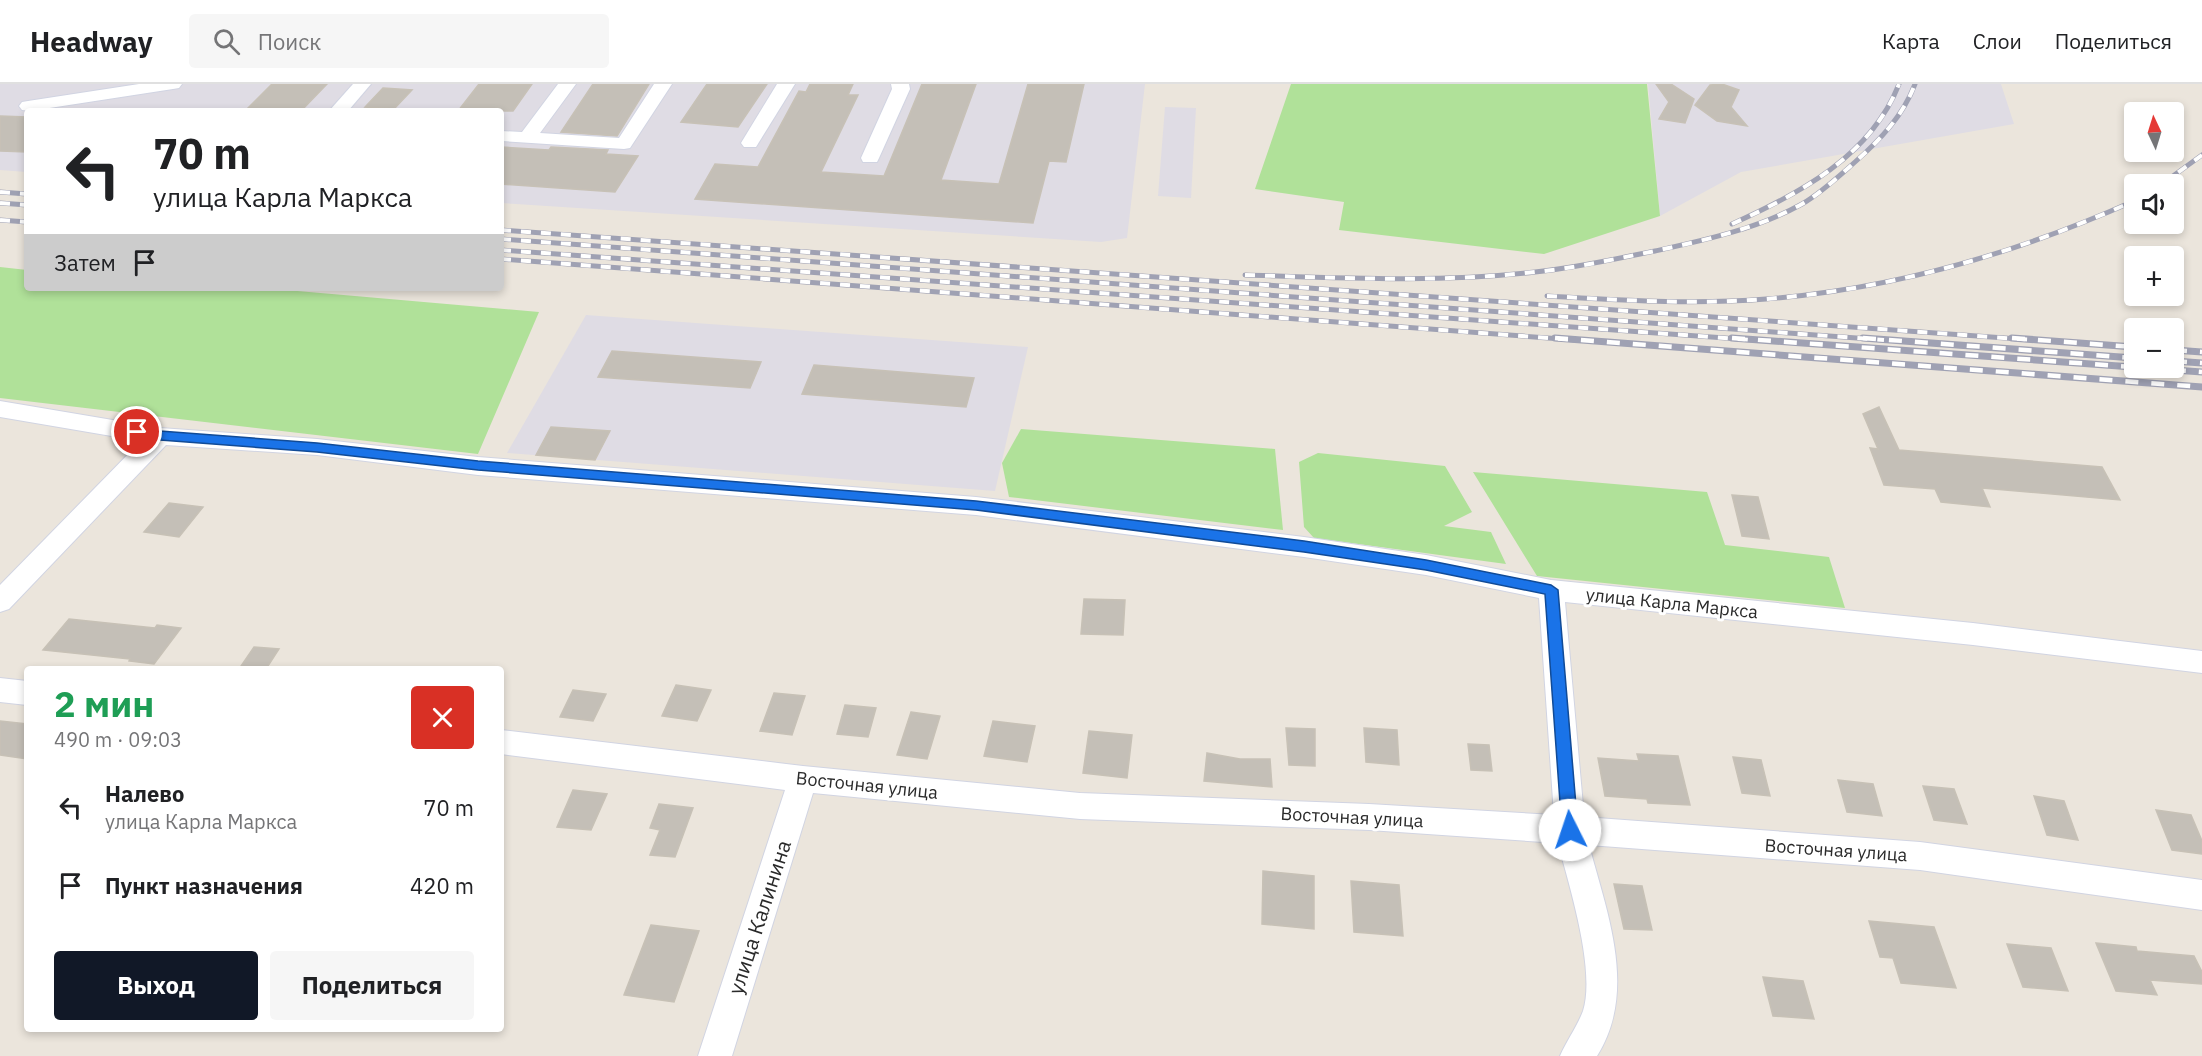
<!DOCTYPE html>
<html lang="ru">
<meta charset="utf-8">
<style>
body{margin:0;font-family:"IBM Plex Sans",sans-serif;background:#f6f6f6;color:#202124;height:100vh;display:flex;flex-direction:column;font-size:22px;white-space:nowrap}
*{box-sizing:border-box;margin:0}
p{font-size:20px;color:#757577}
.icon{flex:none;width:33px;height:33px;fill:none;stroke:currentColor;stroke-width:2;stroke-linecap:round;stroke-linejoin:round}
.map{position:relative;flex:1;overflow:hidden}
.details{position:absolute;left:24px;top:582px;width:480px;height:366px;display:flex;flex-direction:column;background:#fff;border-radius:6px;box-shadow:0 3px 9px #0003}
.details>*{flex:none}
.guide{position:absolute;left:24px;top:24px;width:480px;height:183px;border-radius:6px;box-shadow:0 3px 9px #0003;background:#fff;color:#202124;overflow:hidden}
.needle{width:39px;rotate:356deg}
.fabs{position:absolute;left:2124px;top:18px;display:grid;gap:12px}
.fabs a{display:grid;place-items:center;width:60px;height:60px;border-radius:6px;background:#fff;box-shadow:0 3px 9px #0003;font-size:30px}
.pin{position:absolute;display:grid;place-items:center;width:51px;height:51px;color:#fff;margin:-26px;border:3px solid #fff;border-radius:50%;box-shadow:0 2px 6px #0007}
.me{position:absolute;width:66px;margin:-33px;rotate:356deg;stroke-linejoin:round;filter:drop-shadow(0 0 4px #0008)}
.turn{display:flex;align-items:center;gap:21px;height:126px;padding:0 30px;font-size:27px}
.turn .icon{width:78px;height:78px;stroke-width:2.5}
.turn b{display:block;font-size:42px;line-height:51px}
.then{display:flex;align-items:center;height:57px;padding:0 30px;background:#0003;gap:12px;font-size:22px}
.round{display:grid;place-items:center;flex:none;width:63px;height:63px;border-radius:6px;background:#f6f6f6}
.headline{display:flex;align-items:center;justify-content:space-between;height:102px;padding:0 30px}
h1{font-size:36px;font-weight:700;line-height:45px;color:#1e9e55}
.primary-button{display:flex;gap:12px;margin-top:auto;padding:12px 30px}
.primary-button a{flex:1;height:69px;border-radius:6px;background:#111827;color:#fff;font-size:24px;font-weight:700;line-height:69px;text-align:center}
.primary-button a+a{background:#f6f6f6;color:#202124}
ul{padding:0;list-style:none}
li{display:flex;align-items:center;gap:18px;height:78px;padding:0 30px}
li div{flex:1}
li b{display:block;font-size:22px}
li em{font-style:normal}
header{display:flex;align-items:center;gap:36px;box-sizing:border-box;height:84px;padding:0 30px;background:#fff;border-bottom:2px solid #e0e0e0}
header strong{font-size:28px}
nav{display:flex;gap:33px;margin-inline-start:auto;font-size:21px}
.search{width:420px;height:54px;background:#f6f6f6;display:flex;align-items:center;gap:15px;box-sizing:border-box;padding:0 21px;border-radius:6px;color:#757577;font-size:22px}
.map>svg:first-child{display:block}
.industrial{fill:#dfdce4}
.green{fill:#b0e199}
.building{fill:#c4bfb7;stroke:#c7c1b6;stroke-width:1.5}
.lines{fill:none;stroke-linecap:round;stroke-linejoin:round}
.minor-casing{stroke:#d1d4e2;stroke-width:2}
.minor{fill:#fff;fill-rule:evenodd}
.rail-far1-casing{stroke:#9fa1b3;stroke-width:5}
.rail-casing{stroke:#9fa1b3;stroke-width:7}
.rail-far1{stroke:#fff;stroke-width:4;stroke-dasharray:10;stroke-linecap:butt}
.rail{stroke:#fff;stroke-width:4.5;stroke-dasharray:13;stroke-linecap:butt}
.route{fill:#1a73e8;stroke:#114b97;stroke-width:1.5}
.labels{text-anchor:middle;dominant-baseline:central;stroke-width:6;stroke-linejoin:round;paint-order:stroke}
.street-label{font-size:18px;fill:#2a2a2a;stroke:#fff}
.near-street-label{font-size:21px;fill:#2a2a2a;stroke:#fff}
</style>
<header>
<strong>Headway</strong>
<div class="search"><svg class="icon" aria-label="search" viewBox="0 0 24 24"><circle cx="10" cy="10" r="6"/><path d="M15 15l6 6"/></svg>Поиск</div>
<nav><a>Карта</a><a>Слои</a><a>Поделиться</a></nav>
</header>
<div class="map">
<svg width="2202" height="972" viewBox="0 0 2202 972">
<rect width="100%" height="100%" fill="#ebe5dc"/>
<g class="industrial">
<polygon points="0,0 1145,0 1127,154 1101,158 501,119 501,27 27,27 27,88 0,86"/>
<polygon points="1648,0 2001,0 2014,40 1741,88 1660,132"/>
<polygon points="1165,23 1196,24 1191,114 1158,112"/>
<polygon points="586,231 1028,263 995,407 507,369"/>
</g>
<g class="green">
<polygon points="1291,0 1647,0 1660,132 1544,170 1339,146 1344,118 1255,105"/>
<polygon points="0,183 27,186 27,204 263,204 539,228 478,370 0,314"/>
<polygon points="1021,345 1275,365 1283,446 1009,413 1002,379"/>
<polygon points="1318,369 1445,382 1472,428 1444,442 1491,448 1506,480 1314,454 1304,443 1299,378"/>
<polygon points="1473,388 1707,408 1725,461 1829,473 1845,524 1537,492"/>
</g>
<g class="building">
<polygon points="272,0 327,0 301,27 245,27"/>
<polygon points="479,0 532,0 513,27 458,27"/>
<polygon points="593,0 649,0 617,52 561,48"/>
<polygon points="707,0 767,0 738,43 681,38"/>
<polygon points="810,0 853,0 848,11 858,11 821,88 884,92 922,0 976,0 941,96 999,100 1028,0 1084,0 1066,78 1049,77 1033,139 695,115 715,80 758,83 799,7 806,8"/>
<polygon points="1656,0 1671,0 1694,15 1685,39 1659,35 1669,18"/>
<polygon points="1710,1 1722,0 1739,6 1731,23 1747,42 1717,37 1695,21"/>
<polygon points="383,4 412,6 394,25 365,23"/>
<polygon points="0,32 27,33 27,68 0,67"/>
<polygon points="501,63 549,66 551,63 608,66 606,70 638,72 615,108 501,100"/>
<polygon points="612,267 761,278 750,304 598,293"/>
<polygon points="814,281 974,294 966,323 802,310"/>
<polygon points="1879,323 1899,366 2102,383 2120,416 1982,404 1990,423 1941,418 1935,405 1884,401 1870,364 1878,365 1863,330"/>
<polygon points="551,343 610,347 595,376 536,371"/>
<polygon points="1732,411 1758,413 1769,455 1742,452"/>
<polygon points="169,419 203,423 179,453 144,448"/>
<polygon points="1084,515 1125,516 1123,551 1081,550"/>
<polygon points="69,535 155,544 157,541 181,544 154,580 129,577 130,575 43,566"/>
<polygon points="254,563 279,565 266,585 239,585"/>
<polygon points="676,601 711,606 697,637 662,632"/>
<polygon points="573,606 606,610 593,637 560,633"/>
<polygon points="774,609 805,612 792,651 760,647"/>
<polygon points="845,621 876,624 868,653 837,650"/>
<polygon points="911,628 940,632 927,675 897,671"/>
<polygon points="0,637 27,640 27,675 0,671"/>
<polygon points="993,637 1035,642 1027,678 984,672"/>
<polygon points="1286,644 1315,645 1315,682 1289,681"/>
<polygon points="1364,644 1397,646 1399,681 1366,678"/>
<polygon points="1089,647 1132,651 1127,694 1083,689"/>
<polygon points="1468,660 1489,661 1492,687 1471,686"/>
<polygon points="1207,669 1240,675 1270,675 1272,703 1204,697"/>
<polygon points="1637,670 1678,672 1690,721 1648,719 1647,715 1605,712 1598,674 1639,677"/>
<polygon points="1733,673 1761,676 1770,712 1742,709"/>
<polygon points="1838,696 1873,700 1882,732 1847,728"/>
<polygon points="1923,702 1954,705 1967,740 1934,736"/>
<polygon points="573,706 607,710 591,746 557,743"/>
<polygon points="2034,712 2064,717 2078,756 2047,751"/>
<polygon points="659,720 693,724 675,773 650,771 660,746 650,744"/>
<polygon points="2156,726 2191,731 2202,757 2202,770 2172,766"/>
<polygon points="1263,787 1314,792 1314,845 1262,840"/>
<polygon points="1351,797 1399,801 1403,852 1354,848"/>
<polygon points="1614,800 1642,802 1652,846 1624,845"/>
<polygon points="1869,837 1934,843 1956,904 1901,899 1893,874 1880,873"/>
<polygon points="651,841 699,847 674,918 624,911"/>
<polygon points="2096,859 2136,863 2137,867 2194,872 2202,888 2202,900 2150,896 2157,911 2116,907"/>
<polygon points="2007,860 2051,864 2068,907 2023,903"/>
<polygon points="1763,893 1803,897 1814,935 1773,932"/>
</g>
<g class="lines">
<g class="minor-casing">
<g id="minor">
<polygon points="139,0 182,0 179,4 173,5 30,27 22,26 19,22 22,18 28,17"/>
<polygon points="353,0 371,0 348,27 329,27"/>
<polygon points="558,0 576,0 540,49 619,54 654,0 672,0 630,64 624,65 501,57 501,47 522,48"/>
<polygon points="777,0 795,0 756,63 744,63 741,59"/>
<polygon points="891,0 909,0 910,5 879,74 877,78 863,78 861,74 892,5"/>
<path d="M0 317 160 344 317 355 478 373 976 413 1304 453 1426 471 1551 496 1973 539 2202 567V589L1973 561 1565 518 1584 733 1920 758 2202 796V826L1920 786 1589 761C1607 829 1638 907 1597 972H1560C1567 956 1577 943 1583 927 1596 886 1569 801 1558 759L1369 746 1080 735 813 709 732 972H698L785 706 501 670V646L803 682 1080 709 1369 720 1554 731 1539 514 1426 491 1304 473 976 431 478 391 317 371 166 361 9 525 0 528V501L141 357 0 333Z"/>
<polygon points="0,594 27,597 27,621 0,618"/>
</g>
</g>
<use href="#minor" class="minor"/>
<g class="rail-far1-casing">
<g id="rail-far1">
<polyline points="2162,100 2202,71"/>
<polyline points="0,108 27,110"/>
<polyline points="0,119 27,121"/>
<polyline points="0,136 27,138"/>
<path d="M1732 140C1799 110 1871 72 1899 0"/>
<polyline points="501,146 2033,256"/>
<polyline points="501,155 1884,256"/>
<polyline points="501,166 1753,256"/>
<polyline points="501,175 1575,256"/>
<path d="M1245 191C1342 194 1439 199 1535 188 1575 184 1615 175 1655 167 1705 156 1757 145 1802 120 1821 109 1838 93 1855 78 1880 56 1903 32 1915 0"/>
<path d="M1547 212C1620 216 1693 221 1766 215 1894 205 2017 169 2134 117"/>
</g>
</g>
<g class="rail-casing">
<g id="rail">
<polyline points="1555,254 2202,303"/>
<polyline points="1732,254 2202,288"/>
<polyline points="1863,254 2134,274"/>
<polyline points="2012,254 2134,263"/>
<polyline points="2174,266 2202,268"/>
<polyline points="2174,277 2202,279"/>
</g>
</g>
<use href="#rail-far1" class="rail-far1"/>
<use href="#rail" class="rail"/>
</g>
<polygon class="route" points="137,344 160,347 317,359 478,377 976,417 1304,457 1426,476 1551,501 1558,506 1578,746 1576,751 1570,753 1565,751 1562,746 1545,510 1426,486 1304,468 976,426 478,386 317,368 160,356 133,351 131,348 133,345"/>
<g class="labels">
<g class="street-label">
<text transform="translate(1672 519) rotate(6)">улица Карла Маркса</text>
<text transform="translate(867 701) rotate(6)">Восточная улица</text>
<text transform="translate(1352 733) rotate(3)">Восточная улица</text>
<text transform="translate(1836 766) rotate(4)">Восточная улица</text>
</g>
<g class="near-street-label">
<text transform="translate(759 833) rotate(-72)">улица Калинина</text>
</g>
</g>
</svg>
<div class="fabs">
<a><svg class="needle" viewBox="-14 -14 28 28"><path d="M0-13l5 13h-10z" fill="#e53935"/><path d="M0 13l5-13h-10z" fill="#757577"/></svg></a>
<a><svg class="icon" aria-label="sound" viewBox="0 0 24 24"><path d="M4 9h4l5-4v14l-5-4H4zM17 9q2 3 0 6"/></svg></a>
<a>+</a>
<a>−</a>
</div>
<div class="pin" style="left:137px;top:348px;background:#d93025"><svg class="icon" aria-label="arrive" viewBox="0 0 24 24"><path d="M6 21V4h12l-3 4 3 4H6"/></svg></div>
<svg class="me" style="left:1570px;top:746px" viewBox="-20 -20 40 40"><circle r="19" fill="#fff"/><path d="M0-13L10 11 0 6-10 11z" fill="#1a73e8"/></svg>
<div class="guide">
<div class="turn"><svg class="icon" aria-label="left" viewBox="0 0 24 24"><path d="M17 20v-9H6M10 6l-5 5 5 5"/></svg><div><b>70 m</b>улица Карла Маркса</div></div>
<div class="then">Затем<svg class="icon" aria-label="arrive" viewBox="0 0 24 24"><path d="M6 21V4h12l-3 4 3 4H6"/></svg></div>
</div>
<section class="details">
<div class="headline"><div><h1>2 мин</h1><p>490 m · 09:03</p></div><a class="round" style="background:#d93025;color:#fff"><svg class="icon" aria-label="close" viewBox="0 0 24 24"><path d="M6 6l12 12M18 6L6 18"/></svg></a></div>
<ul>
<li><svg class="icon" aria-label="left" viewBox="0 0 24 24"><path d="M17 20v-9H6M10 6l-5 5 5 5"/></svg><div><b>Налево</b><p>улица Карла Маркса</p></div><em>70 m</em></li>
<li><svg class="icon" aria-label="arrive" viewBox="0 0 24 24"><path d="M6 21V4h12l-3 4 3 4H6"/></svg><div><b>Пункт назначения</b></div><em>420 m</em></li>
</ul>
<div class="primary-button"><a>Выход</a><a>Поделиться</a></div>
</section>
</div>
